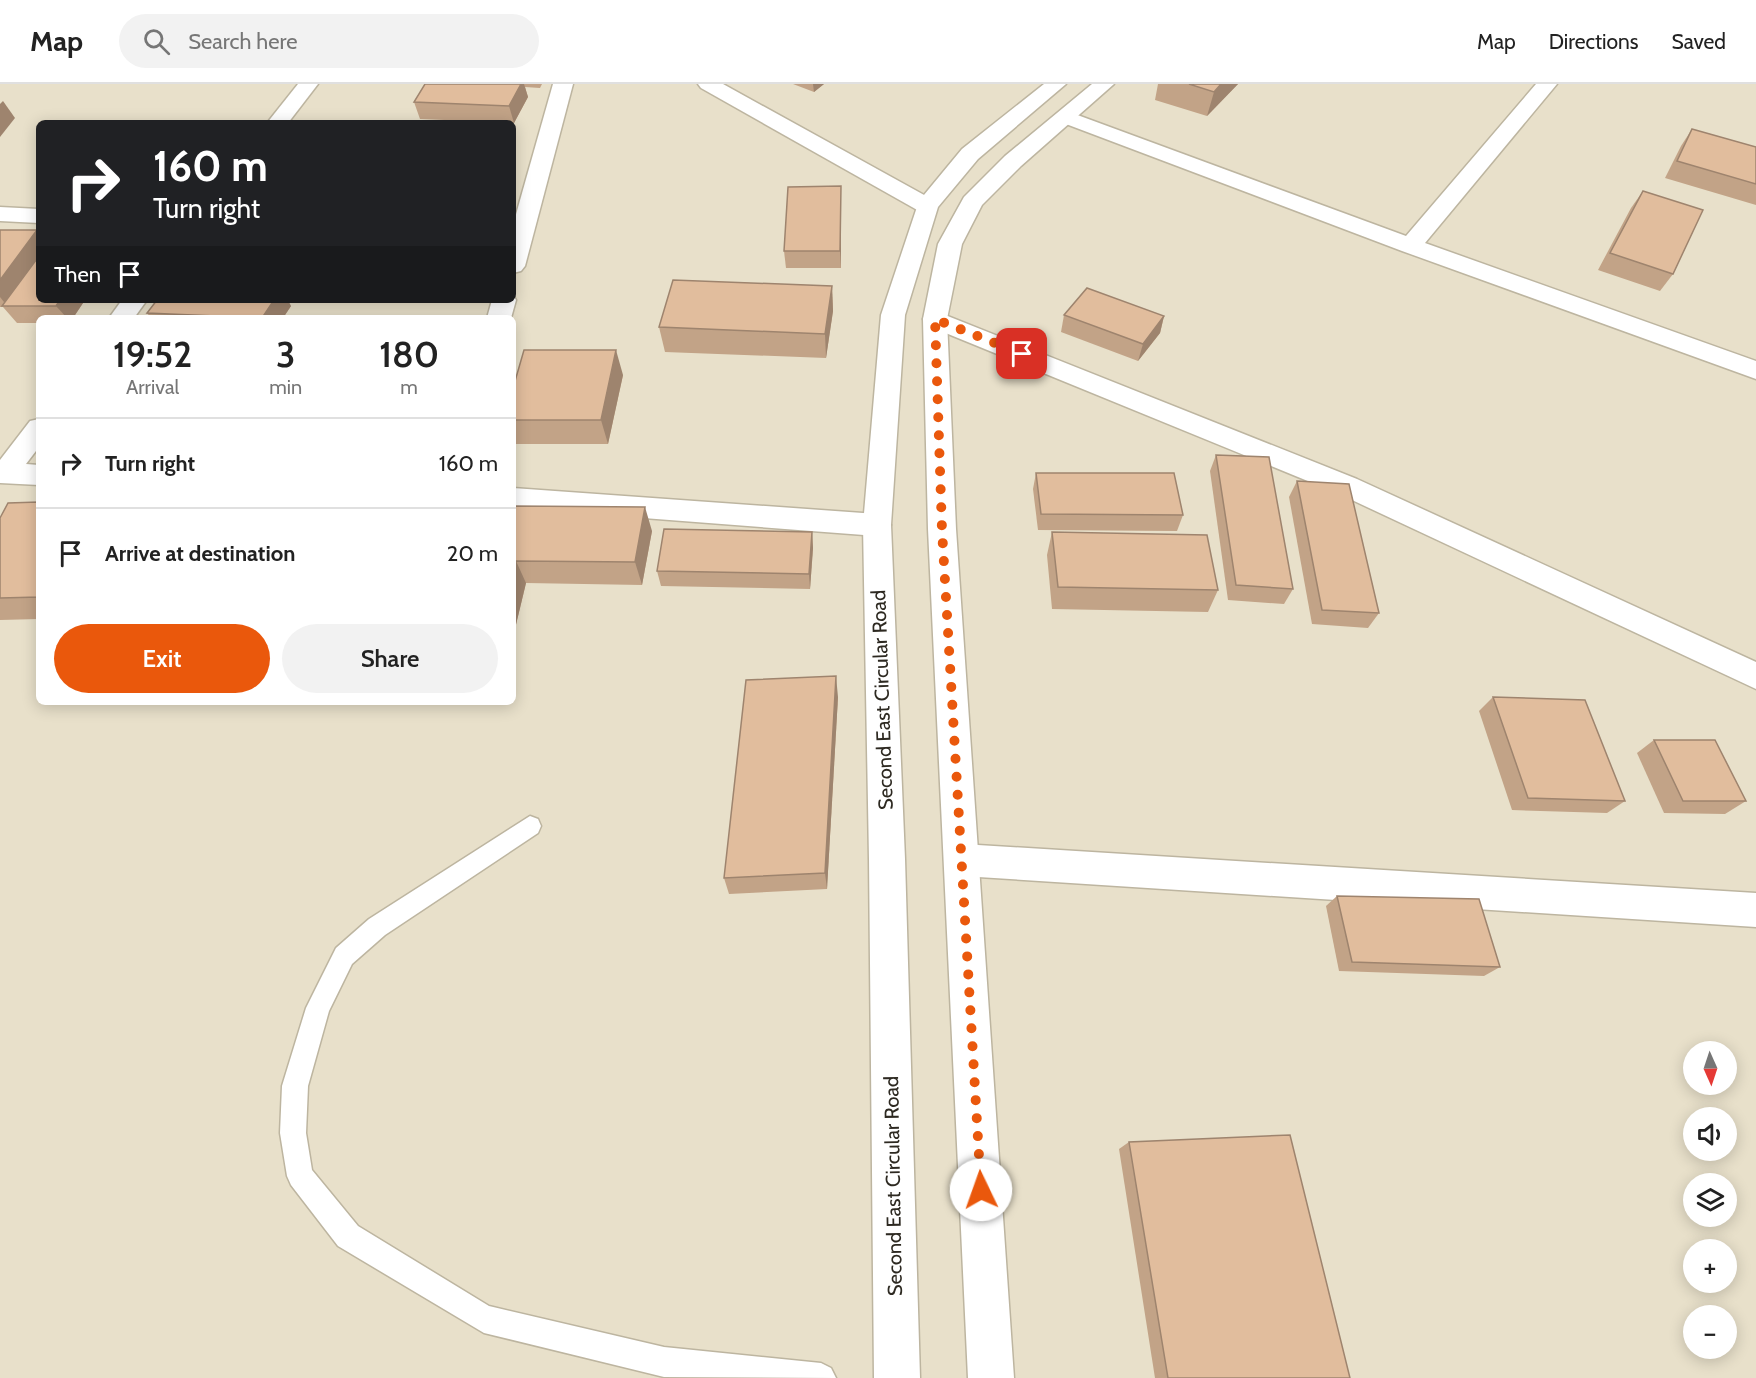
<!DOCTYPE html>
<meta charset="utf-8">
<style>
body{margin:0;font-family:Cabin,sans-serif;background:#f2f2f2;color:#222;height:100vh;display:flex;flex-direction:column;font-size:22px;white-space:nowrap}
*{box-sizing:border-box;margin:0}
p{font-size:20px;color:#767676}
.icon{flex:none;width:33px;height:33px;fill:none;stroke:currentColor;stroke-width:2;stroke-linecap:round;stroke-linejoin:round}
.map{position:relative;flex:1;overflow:hidden}
.details{position:absolute;left:36px;top:231px;width:480px;height:390px;display:flex;flex-direction:column;background:#fff;border-radius:9px;box-shadow:0 3px 15px #0003}
.details>*{flex:none}
.banner{position:absolute;left:36px;top:36px;width:480px;height:183px;border-radius:9px;box-shadow:0 3px 15px #0003;background:#202124;color:#fff;overflow:hidden}
.needle{width:39px;rotate:177deg}
.controls{position:absolute;left:1683px;top:957px;display:grid;gap:12px}
.controls a{display:grid;place-items:center;width:54px;height:54px;border-radius:50%;background:#fff;box-shadow:0 3px 15px #0003;font-size:30px}
.pin{position:absolute;display:grid;place-items:center;width:51px;height:51px;color:#fff;margin:-26px;border-radius:12px;box-shadow:0 3px 9px #0006}
.me{position:absolute;width:66px;margin:-33px;rotate:357deg;stroke-linejoin:round;filter:drop-shadow(0 0 4px #0008)}
.turn{display:flex;align-items:center;gap:21px;height:126px;padding:0 18px;font-size:27px}
.turn .icon{width:78px;height:78px;stroke-width:2.5}
.turn b{display:block;font-size:42px;line-height:51px}
.then{display:flex;align-items:center;height:57px;padding:0 18px;background:#0003;gap:12px;font-size:22px}
.eta{display:flex;justify-content:space-evenly;align-items:center;height:102px;text-align:center}
.eta b{font-size:36px;font-weight:600;line-height:42px}
.cta{display:flex;gap:12px;margin-top:auto;padding:12px 18px}
.cta a{flex:1;height:69px;border-radius:36px;background:#ea580c;color:#fff;font-size:24px;font-weight:600;line-height:69px;text-align:center}
.cta a+a{background:#f2f2f2;color:#222}
ul{padding:0;list-style:none}
li{display:flex;align-items:center;gap:18px;height:90px;padding:0 18px;border-top:2px solid #e0e0e0}
li div{flex:1}
li b{display:block;font-size:22px}
li em{font-style:normal}
header{display:flex;align-items:center;gap:36px;box-sizing:border-box;height:84px;padding:0 30px;background:#fff;border-bottom:2px solid #e0e0e0}
header strong{font-size:28px}
nav{display:flex;gap:33px;margin-inline-start:auto;font-size:21px}
.search{width:420px;height:54px;background:#f2f2f2;display:flex;align-items:center;gap:15px;box-sizing:border-box;padding:0 21px;border-radius:33px;color:#767676;font-size:22px}
.map>svg:first-child{display:block}
.lines{fill:none;stroke-linecap:round;stroke-linejoin:round}
.lane-casing{stroke:#bdb5a0;stroke-width:3}
.street-casing{stroke:#bdb5a0;stroke-width:3}
.secondary-casing{stroke:#bdb5a0;stroke-width:3}
.lane{fill:#fff;fill-rule:evenodd}
.street{fill:#fff;fill-rule:evenodd}
.secondary{fill:#fff;fill-rule:evenodd}
.wall{fill:#c2a387}
.shaded-wall{fill:#9e846e}
.building{fill:#e1bd9d;stroke:#9e846e;stroke-width:1.5}
.route{stroke:#ea580c;stroke-width:10;stroke-dasharray:0 18}
.labels{text-anchor:middle;dominant-baseline:central;stroke-width:4.5;stroke-linejoin:round;paint-order:stroke}
.street-label{font-size:20px;fill:#2d2921;stroke:#fff}
</style>
<header>
<strong>Map</strong>
<div class="search"><svg class="icon" aria-label="search" viewBox="0 0 24 24"><circle cx="10" cy="10" r="6"/><path d="M15 15l6 6"/></svg>Search here</div>
<nav><a>Map</a><a>Directions</a><a>Saved</a></nav>
</header>
<div class="map">
<svg width="1756" height="1294" viewBox="0 0 1756 1294">
<rect width="100%" height="100%" fill="#e8e0ca"/>
<g class="lines">
<g class="lane-casing">
<polygon id="lane" points="530,732 538,735 541,742 538,749 385,851 352,880 329,927 308,1002 306,1049 312,1086 358,1142 489,1222 664,1263 821,1279 831,1284 836,1294 664,1293 484,1249 338,1162 291,1101 287,1092 280,1049 282,1002 306,924 336,864 369,835"/>
</g>
<g class="street-casing">
<g id="street">
<polygon points="298,0 318,0 288,39 267,39"/>
<polygon points="553,0 573,0 525,182 521,187 513,189 513,141"/>
<polygon points="698,0 723,0 935,117 938,122 935,127 927,129 919,127 701,4"/>
<polygon points="1536,0 1557,0 1425,159 1756,277 1756,295 1402,167 1058,37 1055,33 1058,29 1065,27 1072,29 1406,152"/>
<polygon points="0,123 39,125 39,139 0,137"/>
<polygon points="513,211 516,216 511,234 487,234 492,216 513,216"/>
<polygon points="122,216 147,216 134,234 109,234"/>
<polygon points="935,227 1357,395 1756,578 1756,605 1337,409 926,241 923,235 926,229"/>
<polygon points="39,335 39,363 26,380 39,381 39,401 0,399 0,376 30,337"/>
<polygon points="513,404 877,430 887,433 891,441 887,449 877,452 513,424"/>
<polygon points="962,760 1756,809 1756,843 962,792 949,788 944,776 949,764"/>
</g>
</g>
<g class="secondary-casing">
<g id="secondary">
<polygon points="1044,0 1066,0 978,75 938,123 905,231 891,441 905,775 920,1294 874,1294 869,775 863,441 881,231 919,117 962,65"/>
<polygon points="1092,0 1114,0 1021,82 982,121 962,160 947,235 956,445 1014,1294 968,1294 928,445 923,235 938,160 964,113 1005,72"/>
</g>
</g>
<use href="#lane" class="lane"/>
<use href="#street" class="street"/>
<use href="#secondary" class="secondary"/>
</g>
<g class="wall">
<polygon points="425,0 542,0 540,4 525,3 528,13 514,39 420,35 414,18"/>
<polygon points="793,0 824,0 814,8"/>
<polygon points="1158,0 1238,0 1207,32 1155,16"/>
<polygon points="1692,45 1756,63 1756,121 1665,94 1681,62"/>
<polygon points="1643,107 1673,190 1660,207 1598,186 1631,124"/>
<polygon points="841,119 841,184 786,184 784,167"/>
<polygon points="0,146 85,216 73,234 39,234 39,239 17,239 3,223 0,223"/>
<polygon points="832,202 833,227 826,274 665,268 659,243"/>
<polygon points="291,222 283,234 151,234 147,229"/>
<polygon points="1064,231 1164,232 1160,249 1138,277 1061,248"/>
<polygon points="623,291 608,360 514,360 513,304"/>
<polygon points="1216,371 1293,505 1284,520 1228,516 1210,387"/>
<polygon points="1036,389 1183,431 1177,447 1038,446 1033,405"/>
<polygon points="1297,397 1379,529 1368,544 1312,540 1289,413"/>
<polygon points="39,418 39,535 0,536 0,434"/>
<polygon points="513,422 652,447 642,501 526,499 513,553"/>
<polygon points="812,448 813,464 810,505 661,502 657,487"/>
<polygon points="1052,448 1218,506 1208,528 1052,525 1047,471"/>
<polygon points="838,613 827,805 729,810 724,794"/>
<polygon points="1493,613 1625,717 1607,729 1512,726 1479,627"/>
<polygon points="1654,656 1746,717 1725,730 1664,729 1637,669"/>
<polygon points="1337,812 1500,883 1484,892 1339,887 1326,822"/>
<polygon points="1129,1058 1350,1294 1155,1294 1119,1065"/>
</g>
<g class="shaded-wall">
<polygon points="521,0 524,0 528,13 514,39 509,22"/>
<polygon points="813,0 824,0 814,8"/>
<polygon points="1221,0 1238,0 1207,32 1214,8"/>
<polygon points="3,17 15,34 0,53 0,20"/>
<polygon points="841,102 841,184 840,167"/>
<polygon points="37,146 39,149 39,179 8,223 0,213 0,196"/>
<polygon points="832,202 833,227 826,274 825,250"/>
<polygon points="60,216 85,216 73,234 67,234 56,222"/>
<polygon points="274,216 288,216 291,222 283,234 262,234"/>
<polygon points="1164,232 1160,249 1138,277 1143,260"/>
<polygon points="616,266 623,291 608,360 601,336"/>
<polygon points="645,423 652,447 642,501 635,478"/>
<polygon points="812,448 813,464 810,505 809,490"/>
<polygon points="516,477 526,499 513,553 513,487"/>
<polygon points="836,592 838,613 827,805 825,789"/>
</g>
<g class="building">
<polygon points="425,0 521,0 509,22 414,18"/>
<polygon points="1189,0 1221,0 1214,8"/>
<polygon points="1692,45 1756,63 1756,100 1677,77"/>
<polygon points="841,102 840,167 784,167 788,103"/>
<polygon points="1643,107 1703,126 1673,190 1610,169"/>
<polygon points="0,146 37,146 0,196"/>
<polygon points="39,172 39,216 60,216 56,222 2,222"/>
<polygon points="673,196 832,202 825,250 659,243"/>
<polygon points="1087,204 1164,232 1143,260 1064,231"/>
<polygon points="157,216 274,216 262,234 147,229"/>
<polygon points="524,266 616,266 601,336 513,336 513,304"/>
<polygon points="1216,371 1269,373 1293,505 1236,501"/>
<polygon points="1036,389 1174,389 1183,431 1041,430"/>
<polygon points="1297,397 1349,400 1379,529 1322,526"/>
<polygon points="39,418 39,513 0,514 0,434 8,419"/>
<polygon points="513,422 645,423 635,478 516,477 513,487"/>
<polygon points="664,445 812,448 809,490 657,487"/>
<polygon points="1052,448 1207,451 1218,506 1058,503"/>
<polygon points="836,592 825,789 724,794 746,596"/>
<polygon points="1493,613 1585,616 1625,717 1528,714"/>
<polygon points="1654,656 1715,656 1746,717 1683,717"/>
<polygon points="1337,812 1479,815 1500,883 1352,878"/>
<polygon points="1290,1051 1350,1294 1168,1294 1129,1058"/>
</g>
<g class="lines">
<polyline class="route" points="981,1106 942,446 935,235 1022,270"/>
</g>
<g class="labels">
<g class="street-label">
<text transform="translate(882 616) rotate(-92)">Second East Circular Road</text>
<text transform="translate(893 1102) rotate(-91)">Second East Circular Road</text>
</g>
</g>
</svg>
<div class="controls">
<a><svg class="needle" viewBox="-14 -14 28 28"><path d="M0-13l5 13h-10z" fill="#e53935"/><path d="M0 13l5-13h-10z" fill="#767676"/></svg></a>
<a><svg class="icon" aria-label="sound" viewBox="0 0 24 24"><path d="M4 9h4l5-4v14l-5-4H4zM17 9q2 3 0 6"/></svg></a>
<a><svg class="icon" aria-label="layers" viewBox="0 0 24 24"><path d="M12 4l9 5-9 5-9-5zM3 14l9 5 9-5"/></svg></a>
<a>+</a>
<a>−</a>
</div>
<div class="pin" style="left:1022px;top:270px;background:#d93025"><svg class="icon" aria-label="arrive" viewBox="0 0 24 24"><path d="M6 21V4h12l-3 4 3 4H6"/></svg></div>
<svg class="me" style="left:981px;top:1106px" viewBox="-20 -20 40 40"><circle r="19" fill="#fff"/><path d="M0-13L10 11 0 6-10 11z" fill="#ea580c"/></svg>
<div class="banner">
<div class="turn"><svg class="icon" aria-label="right" viewBox="0 0 24 24"><path d="M7 20v-9h11M14 6l5 5-5 5"/></svg><div><b>160 m</b>Turn right</div></div>
<div class="then">Then<svg class="icon" aria-label="arrive" viewBox="0 0 24 24"><path d="M6 21V4h12l-3 4 3 4H6"/></svg></div>
</div>
<section class="details">
<div class="eta">
<div><b>19:52</b><p>Arrival</p></div>
<div><b>3</b><p>min</p></div>
<div><b>180</b><p>m</p></div>
</div>
<ul>
<li><svg class="icon" aria-label="right" viewBox="0 0 24 24"><path d="M7 20v-9h11M14 6l5 5-5 5"/></svg><div><b>Turn right</b></div><em>160 m</em></li>
<li><svg class="icon" aria-label="arrive" viewBox="0 0 24 24"><path d="M6 21V4h12l-3 4 3 4H6"/></svg><div><b>Arrive at destination</b></div><em>20 m</em></li>
</ul>
<div class="cta"><a>Exit</a><a>Share</a></div>
</section>
</div>
